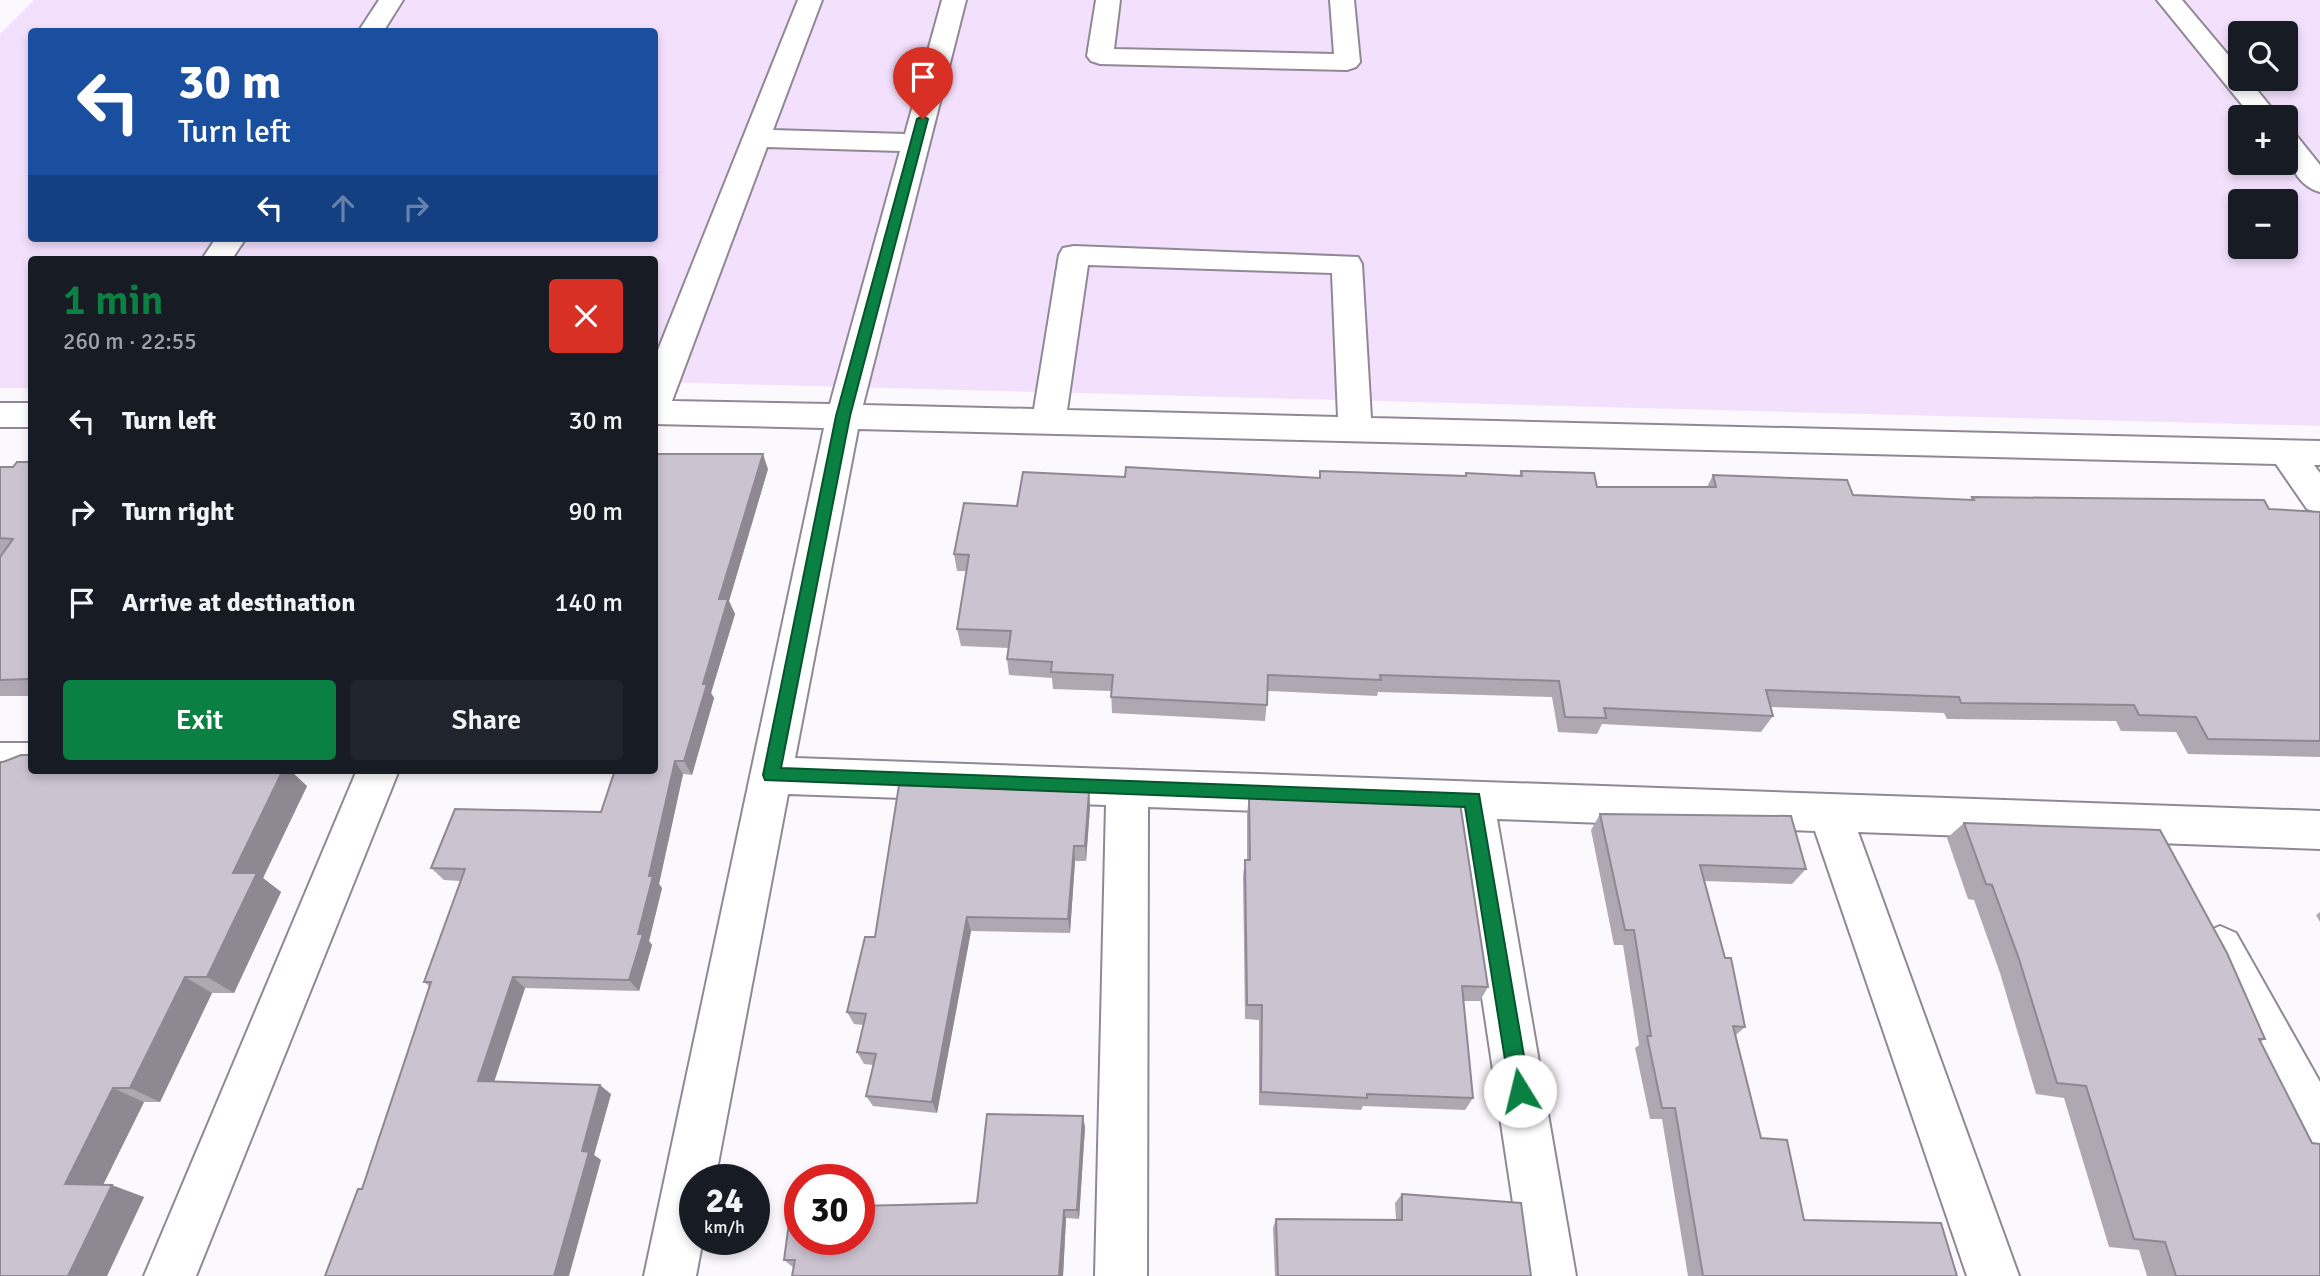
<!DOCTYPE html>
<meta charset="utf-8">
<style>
body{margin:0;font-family:Signika,sans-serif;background:#20242c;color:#f1f3f6;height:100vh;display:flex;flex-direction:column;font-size:26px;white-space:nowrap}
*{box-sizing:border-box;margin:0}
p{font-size:23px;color:#9ea1a6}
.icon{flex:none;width:38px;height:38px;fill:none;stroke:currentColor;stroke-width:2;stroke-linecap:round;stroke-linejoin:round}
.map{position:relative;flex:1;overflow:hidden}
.sheet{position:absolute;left:28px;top:256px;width:630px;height:518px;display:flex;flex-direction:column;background:#171b24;border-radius:7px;box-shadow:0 4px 10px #0003}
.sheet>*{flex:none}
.top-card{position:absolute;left:28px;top:28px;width:630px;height:214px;border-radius:7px;box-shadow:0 4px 10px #0003;background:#1a4fa0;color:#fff;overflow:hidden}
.fabs{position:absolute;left:2228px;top:21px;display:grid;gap:14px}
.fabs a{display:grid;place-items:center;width:70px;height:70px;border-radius:7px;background:#171b24;box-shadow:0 4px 10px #0003;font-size:35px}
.speed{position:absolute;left:679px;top:1164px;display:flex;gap:14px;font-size:35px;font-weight:700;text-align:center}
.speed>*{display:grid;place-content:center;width:91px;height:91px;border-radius:50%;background:#171b24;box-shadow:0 4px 10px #0003;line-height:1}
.speed small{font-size:18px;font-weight:400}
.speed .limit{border:10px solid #d22;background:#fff;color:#111}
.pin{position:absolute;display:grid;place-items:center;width:60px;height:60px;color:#fff;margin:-72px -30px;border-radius:50% 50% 50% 0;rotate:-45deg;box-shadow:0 0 7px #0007}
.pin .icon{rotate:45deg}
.me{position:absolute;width:77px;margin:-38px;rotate:351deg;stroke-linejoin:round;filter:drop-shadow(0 0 5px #0008)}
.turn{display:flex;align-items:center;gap:24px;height:147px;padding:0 35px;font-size:32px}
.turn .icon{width:91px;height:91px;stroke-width:2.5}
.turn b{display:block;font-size:49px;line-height:60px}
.lanes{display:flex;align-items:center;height:66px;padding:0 35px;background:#0003;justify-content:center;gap:35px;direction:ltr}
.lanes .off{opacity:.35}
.round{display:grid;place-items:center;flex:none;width:74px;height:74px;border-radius:7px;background:#20242c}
.headline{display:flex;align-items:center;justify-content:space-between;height:119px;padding:0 35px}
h1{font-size:42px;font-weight:600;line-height:52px;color:#0b8043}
.primary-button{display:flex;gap:14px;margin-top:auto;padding:14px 35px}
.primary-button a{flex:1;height:80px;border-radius:7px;background:#0b8043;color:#fff;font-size:28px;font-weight:600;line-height:80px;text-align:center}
.primary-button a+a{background:#20242c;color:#f1f3f6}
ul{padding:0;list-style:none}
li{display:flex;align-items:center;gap:21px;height:91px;padding:0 35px}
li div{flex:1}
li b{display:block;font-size:26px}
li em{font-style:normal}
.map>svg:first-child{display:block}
.green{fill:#f3e0fd;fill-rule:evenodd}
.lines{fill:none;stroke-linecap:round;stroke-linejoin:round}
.minor-casing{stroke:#908895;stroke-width:4}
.minor{fill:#fff;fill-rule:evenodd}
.wall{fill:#afa8b3}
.shaded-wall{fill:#8e8892}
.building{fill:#cbc3d0;stroke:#8e8892;stroke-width:2}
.route{fill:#0b8043;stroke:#07532c;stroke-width:2}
</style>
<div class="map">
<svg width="2320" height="1276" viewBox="0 0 2320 1276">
<rect width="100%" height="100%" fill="#fcf9fe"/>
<path class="green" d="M34 0H2320V426L655 382 654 259H32L31 388H0V34ZM32 32H654V238H32ZM2240 33H2286V79H2240ZM2240 117H2286V163H2240ZM2240 201H2286V247H2240Z"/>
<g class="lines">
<g class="minor-casing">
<g id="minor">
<polygon points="379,0 403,0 383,32 358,32"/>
<path d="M798 0H822L773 130 905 134 942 0H966L863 405 1034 409 1059 255 1063 248 1074 246 1358 257 1362 264 1371 418 2320 441V465H2314L2320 473V513L2307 509 2276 464 858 429 795 758 2320 811V849L1858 832 2019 1276H1967L1815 831 1497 819 1576 1276H1524L1455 818 1148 807 1147 1276H1095L1106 805 788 794 715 1180H695V1239H703L696 1276H644L824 428 654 424V360ZM767 147 900 151 830 404 672 401ZM1088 265 1332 273 1338 417 1067 410Z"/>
<polygon points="1096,0 1120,0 1114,49 1334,54 1330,0 1354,0 1360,62 1356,67 1347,70 1100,64 1091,61 1087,56"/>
<polygon points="2157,0 2182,0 2240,69 2240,79 2248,79 2279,117 2252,117"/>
<path d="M2286 133 2296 135 2320 165V192C2295 185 2284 156 2286 133Z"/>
<polygon points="216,238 246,238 232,259 202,259"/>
<rect x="0" y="403" width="32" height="24"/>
<polygon points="0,743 32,743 32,770 48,770 47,774 32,779 0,779"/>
<polygon points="357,770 399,770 196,1276 144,1276"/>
<polygon points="2220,926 2236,933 2320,1082 2320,1155 2303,1147 2204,963 2197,948 2204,933"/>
</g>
</g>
<use href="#minor" class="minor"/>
</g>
<g class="wall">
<polygon points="32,462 32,696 0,696 0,467 13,467"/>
<polygon points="768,469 729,601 735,614 711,693 714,698 692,775 683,774 659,884 662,888 649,941 652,945 639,991 525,988 494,1082 611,1094 594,1155 601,1160 362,1189 429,986 424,982 460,881 444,880 431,868 601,812"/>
<polygon points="1320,471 1465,476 1466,473 1519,476 1521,471 1597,487 1707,487 1713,475 1853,495 1970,500 1972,497 2269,509 2320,512 2320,757 2188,754 2176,732 2121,731 2116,721 1947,719 1944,713 1770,707 1773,716 1761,732 1602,724 1597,734 1558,732 1552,697 1378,692 1377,696 1268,691 1265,721 1112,713 1111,691 1053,689 1052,678 1009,675 1007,659 1009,648 961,646 957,629 967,571 957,571 954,554 1017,506 1125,477 1319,477"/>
<polygon points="3,762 307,786 263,878 281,892 234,993 212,993 160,1102 144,1102 103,1185 144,1197 107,1276 0,1276"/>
<polygon points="1089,792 1090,807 1086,861 1075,861 1070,933 971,931 937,1113 873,1106 866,1096 873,1065 864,1064 857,1052 863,1025 854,1024 847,1012 875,937"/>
<polygon points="1249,796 1488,987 1480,1001 1463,1001 1473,1098 1465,1110 1363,1106 1361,1110 1259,1105 1259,1020 1245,1019 1243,876 1245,860 1247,860 1247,813"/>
<polygon points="1600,814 1806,869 1792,884 1704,881 1725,958 1745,1027 1736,1035 1761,1138 1804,1220 1957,1276 1688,1276 1662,1119 1650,1119 1635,1048 1639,1045 1623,945 1614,945 1591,830"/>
<polygon points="1964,823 2265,1039 2260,1042 2320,1276 2147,1276 2139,1250 2109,1247 2064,1098 2036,1094 2000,973 1974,900 1968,899 1947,838"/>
<polygon points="2320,912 2320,922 2316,915"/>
<polygon points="1085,1127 1079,1219 1066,1218 1063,1276 792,1276 794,1268 784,1260 977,1203"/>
<polygon points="1402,1194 1531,1276 1275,1276 1273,1228 1276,1219 1396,1220 1395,1203"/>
</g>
<g class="shaded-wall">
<polygon points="763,454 768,469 729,601 735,614 711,693 714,698 692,775 684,761 703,684 719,599"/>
<polygon points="675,761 683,774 659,884 662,888 649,941 652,945 639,991 629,980 649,876"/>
<polygon points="283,770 290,770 307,786 263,878 281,892 234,993 207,977 233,873"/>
<polygon points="1089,792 1090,807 1086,861 1085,846"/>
<polygon points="1074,846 1075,861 1070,933 1068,919"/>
<polygon points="967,917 971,931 937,1113 932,1102"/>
<polygon points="185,977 212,993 160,1102 130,1088"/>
<polygon points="513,977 525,988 491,1091 478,1081"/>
<polygon points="600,1085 611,1094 594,1155 601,1160 569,1276 554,1276 582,1151"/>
<polygon points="113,1088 144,1102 98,1195 65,1184"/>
<polygon points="1083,1116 1085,1127 1079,1219 1077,1210"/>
<polygon points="112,1185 144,1197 107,1276 68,1276"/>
<polygon points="1064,1210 1066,1218 1063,1276 1059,1276"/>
</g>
<g class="building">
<polygon points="654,454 763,454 719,599 728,599 703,684 707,684 684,761 675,761 649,876 653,876 638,934 643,934 629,980 513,977 478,1081 600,1085 582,1151 589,1152 554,1276 325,1276 358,1189 362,1189 431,982 424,982 465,869 431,868 455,809 601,812 615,770 654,770"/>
<polygon points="17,462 32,462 32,679 0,680 0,557 13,539 0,538 0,467 13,467"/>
<polygon points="1126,467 1320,478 1320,471 1466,476 1466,473 1522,476 1521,471 1594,473 1597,487 1716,487 1713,475 1847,480 1853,495 1974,500 1972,497 2264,500 2269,509 2320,512 2320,741 2208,739 2196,717 2139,715 2134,705 1961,703 1959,697 1766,690 1773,716 1604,708 1606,718 1565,717 1559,681 1380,675 1381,680 1268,675 1267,705 1111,697 1113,675 1051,672 1052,662 1007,659 1011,631 957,629 969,555 954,554 964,503 1017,506 1023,472 1125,477"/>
<polygon points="21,755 32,755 32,770 283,770 233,873 257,873 207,977 185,977 130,1088 113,1088 65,1184 112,1185 68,1276 0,1276 0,762 3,762"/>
<polygon points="899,785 1089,792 1085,846 1074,846 1068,919 967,917 932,1102 866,1096 876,1054 857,1052 866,1014 847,1012 865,937 875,937"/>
<polygon points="1249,796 1460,803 1488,987 1462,986 1473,1098 1367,1094 1367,1098 1261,1092 1262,1005 1247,1005 1245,860 1250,860"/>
<polygon points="1600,814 1791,816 1806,869 1700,865 1725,958 1731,958 1745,1027 1733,1026 1761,1138 1787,1140 1804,1220 1941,1223 1957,1276 1703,1276 1675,1108 1662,1108 1647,1036 1651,1036 1634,930 1625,930"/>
<polygon points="1964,823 2160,830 2227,953 2265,1039 2259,1039 2312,1143 2320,1144 2320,1276 2176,1276 2165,1242 2134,1239 2086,1086 2057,1083 2019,959 1992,885 1986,884"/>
<polygon points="987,1114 1083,1116 1077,1210 1064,1210 1059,1276 792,1276 795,1260 784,1260 791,1208 800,1207 800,1239 859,1239 859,1206 977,1203"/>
<polygon points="1402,1194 1521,1203 1531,1276 1278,1276 1276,1219 1402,1220"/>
</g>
<polygon class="route" points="923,116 928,119 850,416 781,768 1479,794 1530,1091 1527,1098 1520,1101 1513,1098 1510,1091 1465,807 765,780 763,775 836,416 917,119"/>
</svg>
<div class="fabs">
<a><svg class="icon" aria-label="search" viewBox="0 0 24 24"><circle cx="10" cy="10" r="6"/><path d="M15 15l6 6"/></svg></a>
<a>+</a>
<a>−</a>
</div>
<div class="speed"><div>24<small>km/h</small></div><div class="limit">30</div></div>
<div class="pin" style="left:923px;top:119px;background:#d93025"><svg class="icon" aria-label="arrive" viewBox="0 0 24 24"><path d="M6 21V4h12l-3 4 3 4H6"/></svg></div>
<svg class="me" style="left:1520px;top:1091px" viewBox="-20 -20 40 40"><circle r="19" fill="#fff"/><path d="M0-13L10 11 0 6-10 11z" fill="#0b8043"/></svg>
<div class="top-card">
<div class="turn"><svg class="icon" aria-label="left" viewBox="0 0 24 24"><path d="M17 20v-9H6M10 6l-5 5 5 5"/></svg><div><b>30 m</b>Turn left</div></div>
<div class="lanes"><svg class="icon" aria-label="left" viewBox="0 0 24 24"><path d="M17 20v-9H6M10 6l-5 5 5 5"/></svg><svg class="icon off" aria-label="ahead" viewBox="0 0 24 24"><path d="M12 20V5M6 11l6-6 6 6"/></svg><svg class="icon off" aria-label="right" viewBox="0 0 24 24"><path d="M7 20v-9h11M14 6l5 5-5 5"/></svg></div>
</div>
<section class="sheet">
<div class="headline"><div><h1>1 min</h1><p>260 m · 22:55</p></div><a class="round" style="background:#d93025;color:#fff"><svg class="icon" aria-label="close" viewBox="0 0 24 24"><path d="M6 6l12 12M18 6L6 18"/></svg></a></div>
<ul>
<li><svg class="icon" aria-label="left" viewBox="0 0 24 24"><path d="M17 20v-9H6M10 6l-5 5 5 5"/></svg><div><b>Turn left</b></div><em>30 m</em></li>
<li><svg class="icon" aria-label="right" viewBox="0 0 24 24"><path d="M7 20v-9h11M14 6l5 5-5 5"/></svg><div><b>Turn right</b></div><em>90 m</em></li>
<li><svg class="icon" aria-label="arrive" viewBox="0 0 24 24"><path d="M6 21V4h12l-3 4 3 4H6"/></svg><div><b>Arrive at destination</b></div><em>140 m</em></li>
</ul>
<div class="primary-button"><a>Exit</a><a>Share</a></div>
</section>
</div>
